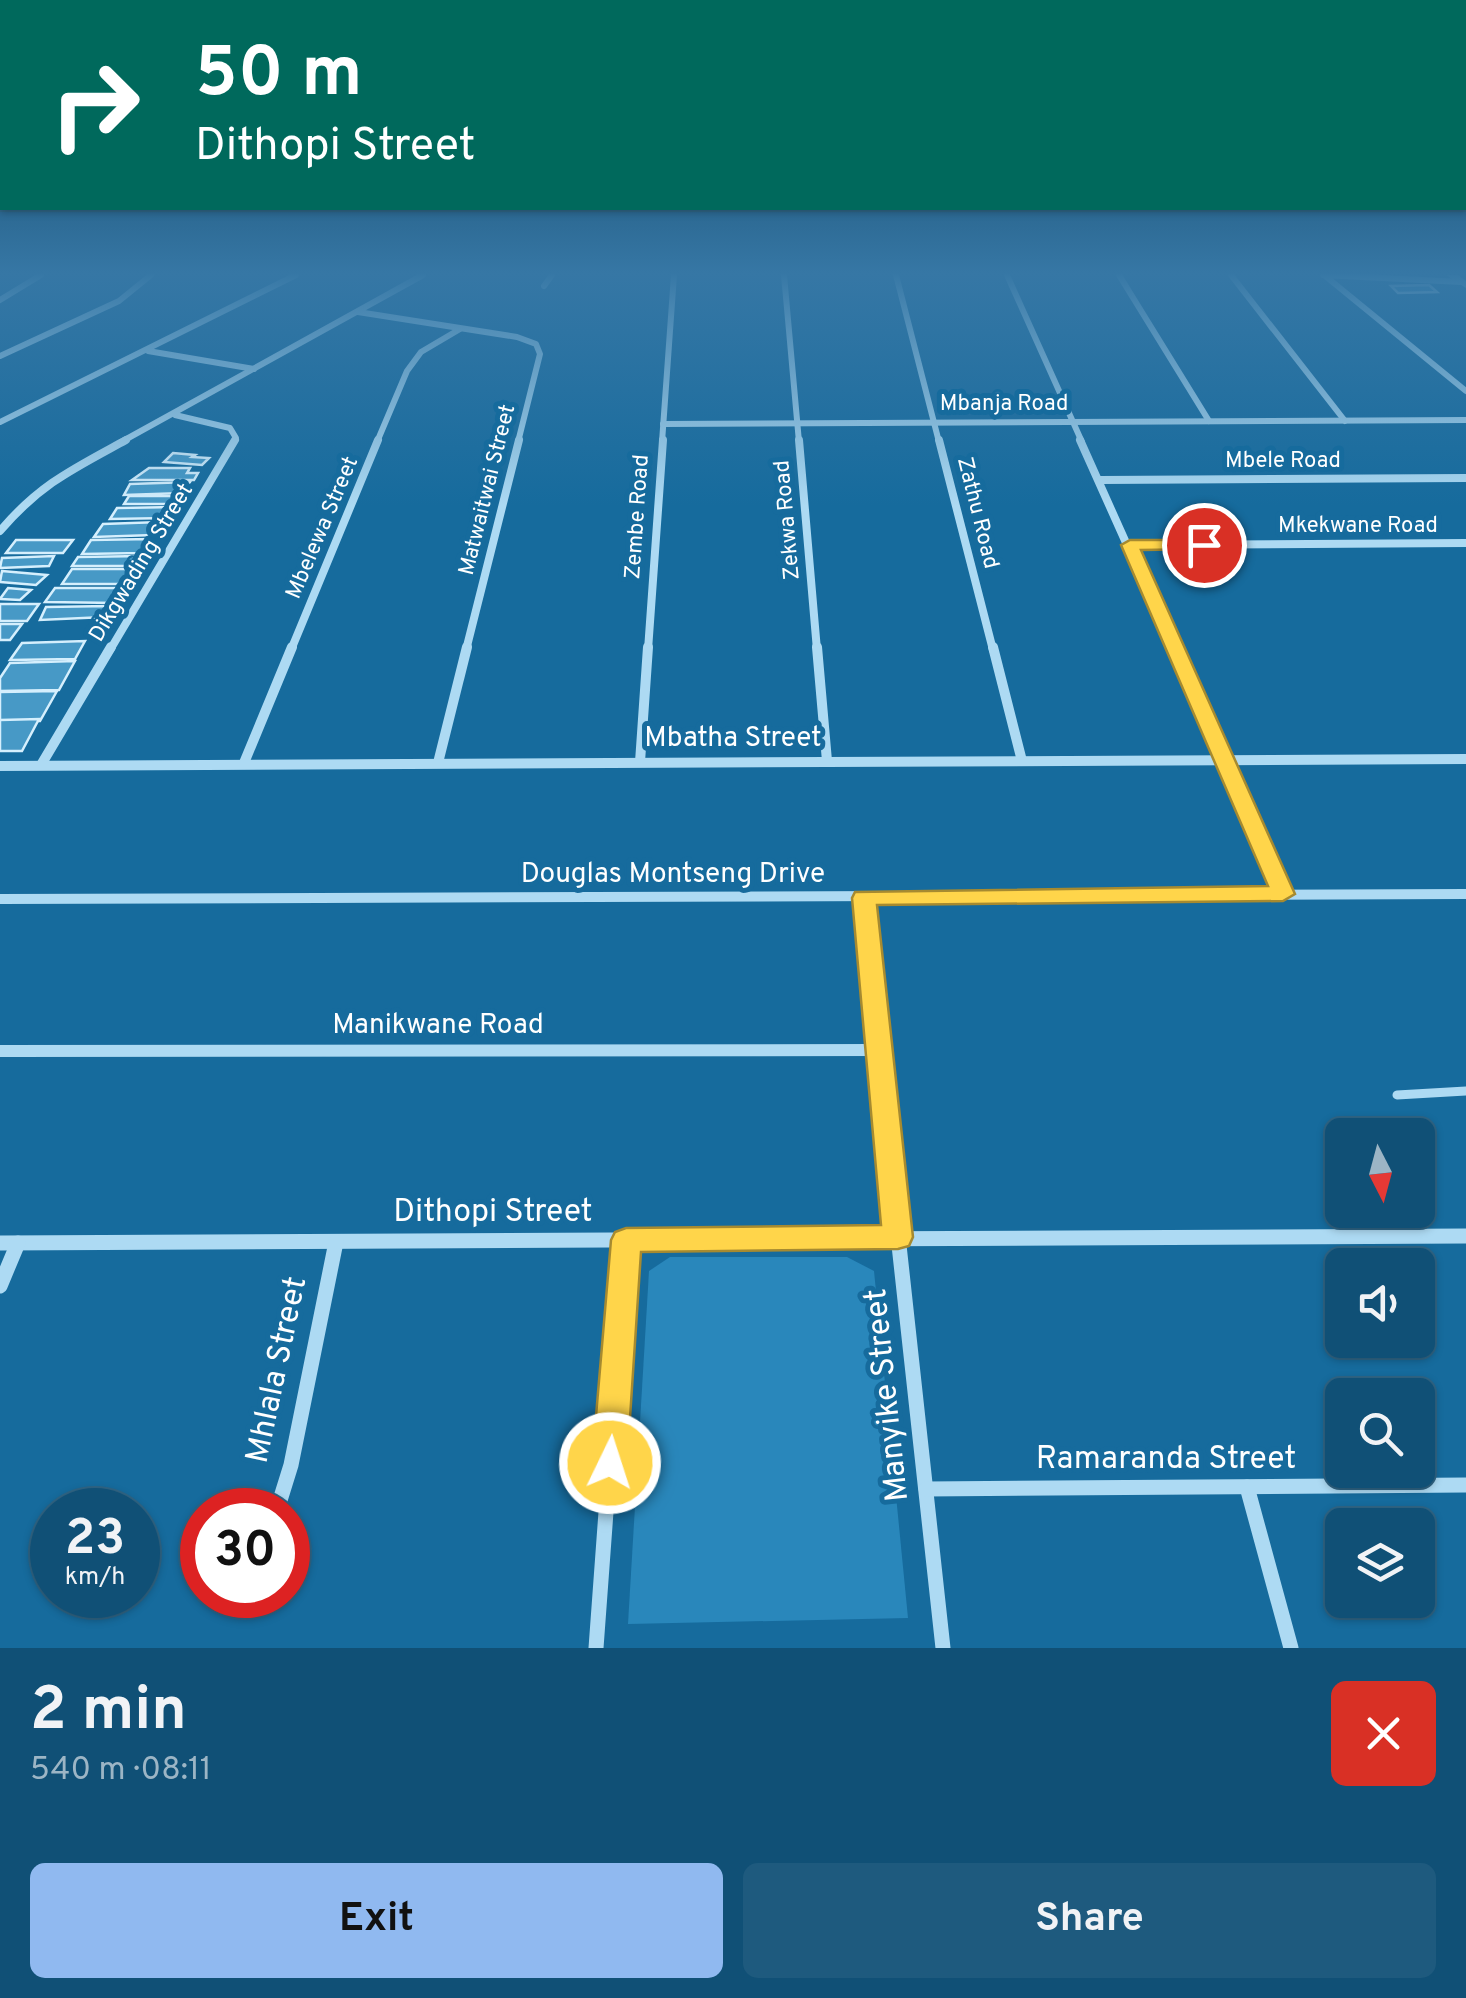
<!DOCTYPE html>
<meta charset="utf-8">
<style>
body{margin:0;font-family:Overpass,sans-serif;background:#1e5a7e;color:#f1f3f6;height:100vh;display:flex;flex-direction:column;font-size:38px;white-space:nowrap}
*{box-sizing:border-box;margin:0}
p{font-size:32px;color:#9cb5c5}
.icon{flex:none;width:55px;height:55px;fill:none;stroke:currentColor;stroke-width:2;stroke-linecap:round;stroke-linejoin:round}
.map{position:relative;height:1648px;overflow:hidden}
.side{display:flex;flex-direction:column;background:#105076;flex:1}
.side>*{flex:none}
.top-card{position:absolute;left:0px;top:0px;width:1468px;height:210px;box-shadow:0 2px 8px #0004,0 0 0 2px #306788;background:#00695c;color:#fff;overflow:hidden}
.needle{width:65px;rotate:174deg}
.controls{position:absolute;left:1325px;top:1118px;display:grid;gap:20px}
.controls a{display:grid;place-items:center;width:110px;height:110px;border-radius:15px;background:#105076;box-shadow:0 2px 8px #0004,0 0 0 2px #306788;font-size:50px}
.speed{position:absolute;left:30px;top:1488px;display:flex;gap:20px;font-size:50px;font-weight:700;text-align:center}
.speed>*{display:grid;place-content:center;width:130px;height:130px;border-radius:50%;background:#105076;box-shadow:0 2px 8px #0004,0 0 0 2px #306788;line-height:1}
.speed small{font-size:25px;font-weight:400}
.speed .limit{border:15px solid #d22;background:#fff;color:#111}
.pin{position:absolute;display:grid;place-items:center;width:85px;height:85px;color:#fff;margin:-42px;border:5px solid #fff;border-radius:50%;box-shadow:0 2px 10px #0007}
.me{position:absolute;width:110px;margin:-55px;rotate:4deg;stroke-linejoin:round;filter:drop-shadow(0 0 8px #0008)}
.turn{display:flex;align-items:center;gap:35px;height:210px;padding:0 30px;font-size:45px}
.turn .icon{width:130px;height:130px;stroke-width:2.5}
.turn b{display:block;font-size:70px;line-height:85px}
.round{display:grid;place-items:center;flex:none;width:105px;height:105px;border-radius:15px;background:#1e5a7e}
.headline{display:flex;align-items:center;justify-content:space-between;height:170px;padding:0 30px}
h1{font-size:60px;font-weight:700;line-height:75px}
.button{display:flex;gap:20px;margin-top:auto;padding:20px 30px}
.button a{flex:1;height:115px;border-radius:15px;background:#90b9f0;color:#111;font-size:40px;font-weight:700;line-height:115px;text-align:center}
.button a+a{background:#1e5a7e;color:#f1f3f6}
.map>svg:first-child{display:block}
.green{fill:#2987bb}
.building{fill:#4799c6;stroke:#d5effd;stroke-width:2.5}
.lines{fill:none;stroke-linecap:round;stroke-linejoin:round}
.service{stroke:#addaf3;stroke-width:9}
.minor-far4{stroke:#addaf3;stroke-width:6}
.minor-far3{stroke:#addaf3;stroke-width:8}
.minor-far2{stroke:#addaf3;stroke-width:10}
.minor-far1{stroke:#addaf3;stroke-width:12}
.minor{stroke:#addaf3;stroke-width:15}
.tertiary{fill:#addaf3;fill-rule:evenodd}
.route{fill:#ffd54a;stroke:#a68a30;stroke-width:2.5}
.labels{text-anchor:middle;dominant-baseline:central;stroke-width:10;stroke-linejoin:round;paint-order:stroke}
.far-street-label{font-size:22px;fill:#fff;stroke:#166b9d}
.street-label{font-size:28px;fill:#fff;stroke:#166b9d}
.near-street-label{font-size:32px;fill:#fff;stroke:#166b9d}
</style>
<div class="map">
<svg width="1466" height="1648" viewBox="0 0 1466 1648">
<rect width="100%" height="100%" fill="#166b9d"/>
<polygon class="green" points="670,1257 847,1257 874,1271 908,1618 628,1624 649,1271"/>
<g class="building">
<polygon points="1429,285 1437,292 1398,293 1391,286"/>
<polygon points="173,453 195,455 192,457 209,458 202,465 164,462"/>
<polygon points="149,468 190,468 187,473 198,473 194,480 132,480"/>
<polygon points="190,482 184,493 124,495 130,484"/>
<polygon points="129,496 185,496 180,504 124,504"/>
<polygon points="176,507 170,518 110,519 117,508"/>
<polygon points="160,522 154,535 94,537 103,524"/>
<polygon points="151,539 144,553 82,554 91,540"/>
<polygon points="16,540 73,540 63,553 6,553"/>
<polygon points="54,556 49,566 0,568 2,558"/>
<polygon points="141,556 135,566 72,566 78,557"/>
<polygon points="72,569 137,569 128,584 62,584"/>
<polygon points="2,571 47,575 36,585 0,582"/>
<polygon points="8,588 31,590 20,600 0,599"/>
<polygon points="55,588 126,588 117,603 45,602"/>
<polygon points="0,604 39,604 27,621 0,621"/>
<polygon points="108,606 105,617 40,620 46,607"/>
<polygon points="0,624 22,624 10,640 0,640"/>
<polygon points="85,641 75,659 10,660 22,643"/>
<polygon points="75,661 59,690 0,691 0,678 10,663"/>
<polygon points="57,691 40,721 0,721 0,692"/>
<polygon points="39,719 22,751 0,751 0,720"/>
</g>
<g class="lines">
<polyline class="service" points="1397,1095 1466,1091"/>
<g class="minor-far4">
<polyline points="784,275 799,442"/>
<polyline points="896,275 939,442"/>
<polyline points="1007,275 1082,442"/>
<polyline points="1119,275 1209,421"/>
<polyline points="1231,275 1345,421"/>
<polyline points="1323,275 1462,282"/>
<polyline points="1324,275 1466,391"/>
<polyline points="544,286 552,275"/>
<polyline points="0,300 41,275"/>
<polyline points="358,312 517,337 536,344 540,354 518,442"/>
<polyline points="148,351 254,369"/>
<polyline points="0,356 119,301 151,275"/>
<polyline points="175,415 230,428 236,438 234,442"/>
<polyline points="0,422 296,275"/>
<polyline points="663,424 1466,420"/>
<polyline points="121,442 423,275"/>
<polyline points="377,442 407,371 421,352 460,329"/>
<polyline points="662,442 674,275"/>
</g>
<g class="minor-far3">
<polyline points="799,440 817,650"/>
<polyline points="939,440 993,650"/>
<polyline points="1080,440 1174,650"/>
<polyline points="1100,480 1466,478"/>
<path d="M0 531C40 484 73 469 126 440"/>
<polyline points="1130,545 1466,543"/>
<polyline points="110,650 235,440"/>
<polyline points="291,650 378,440"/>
<polyline points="466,650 519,440"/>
<polyline points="648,650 663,440"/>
</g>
<g class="minor-far2">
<polyline points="817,647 827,761"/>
<polyline points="993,647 1022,761"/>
<polyline points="1173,647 1283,894"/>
<polyline points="640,762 648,647"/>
<polyline points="244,763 292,647"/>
<polyline points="438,763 467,647"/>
<polyline points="41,765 111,647"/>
<polyline points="0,766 1466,759"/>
<polyline points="864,898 865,911"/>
<polyline points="0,899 1466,894"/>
</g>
<g class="minor-far1">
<polyline points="865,908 898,1238"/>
<polyline points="0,1051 877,1050"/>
<polyline points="986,1238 1466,1236"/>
</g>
<g class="minor">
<polyline points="898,1236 943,1648"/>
<polyline points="0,1243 1466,1236"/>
<polyline points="0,1286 18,1243"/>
<polyline points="1247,1487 1291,1648"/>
<polyline points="926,1489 1466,1485"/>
<polyline points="277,1510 291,1465 336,1242"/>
<polyline points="230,1600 233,1595"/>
<polyline points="596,1648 626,1240"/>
</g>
<polygon class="tertiary" points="1446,275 1458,275 1466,281 1466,288"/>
</g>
<linearGradient id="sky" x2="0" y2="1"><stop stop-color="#0c3b56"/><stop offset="0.54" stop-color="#3677a5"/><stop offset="1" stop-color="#3677a5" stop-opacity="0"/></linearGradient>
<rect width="1466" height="506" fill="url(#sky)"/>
<polygon class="route" points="1204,540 1211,541 1211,549 1141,550 1295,894 1283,901 877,905 913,1237 909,1246 898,1249 641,1252 627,1463 622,1474 610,1478 597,1474 592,1463 611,1240 615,1232 626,1228 881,1225 852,898 855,892 1268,886 1121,545 1130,540"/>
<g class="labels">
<g class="far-street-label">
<text x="1004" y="404">Mbanja Road</text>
<text x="1283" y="461">Mbele Road</text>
<text transform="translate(488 490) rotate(-76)">Matwaitwai Street</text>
<text transform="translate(977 513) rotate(76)">Zathu Road</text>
<text transform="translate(638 517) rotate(-86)">Zembe Road</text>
<text transform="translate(788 520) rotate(-95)">Zekwa Road</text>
<text x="1358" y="526">Mkekwane Road</text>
<text transform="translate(323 528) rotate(-67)">Mbelewa Street</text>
<text transform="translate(142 563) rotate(-59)">Dikgwading Street</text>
</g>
<g class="street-label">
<text x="733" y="739">Mbatha Street</text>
<text x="673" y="875">Douglas Montseng Drive</text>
<text x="438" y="1026">Manikwane Road</text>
</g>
<g class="near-street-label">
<text x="493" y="1213">Dithopi Street</text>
<text transform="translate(278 1370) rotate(-78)">Mhlala Street</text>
<text transform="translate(888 1395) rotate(-96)">Manyike Street</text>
<text x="1166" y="1460">Ramaranda Street</text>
</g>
</g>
</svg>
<div class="controls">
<a><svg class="needle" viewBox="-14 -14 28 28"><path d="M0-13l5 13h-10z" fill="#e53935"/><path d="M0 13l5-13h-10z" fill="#9cb5c5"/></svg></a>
<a><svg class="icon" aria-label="sound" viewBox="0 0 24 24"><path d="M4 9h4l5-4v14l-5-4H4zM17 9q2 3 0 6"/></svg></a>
<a><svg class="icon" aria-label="search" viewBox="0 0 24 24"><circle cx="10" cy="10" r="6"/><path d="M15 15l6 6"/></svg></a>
<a><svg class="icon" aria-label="layers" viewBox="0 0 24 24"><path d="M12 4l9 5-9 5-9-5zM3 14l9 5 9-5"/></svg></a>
</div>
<div class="speed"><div>23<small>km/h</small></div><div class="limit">30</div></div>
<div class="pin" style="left:1204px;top:545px;background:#d93025"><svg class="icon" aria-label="arrive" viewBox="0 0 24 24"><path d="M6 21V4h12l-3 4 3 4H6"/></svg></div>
<svg class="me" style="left:610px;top:1463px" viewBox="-20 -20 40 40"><circle r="17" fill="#ffd54a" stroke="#fff" stroke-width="3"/><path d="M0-11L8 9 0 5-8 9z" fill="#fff"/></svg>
<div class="top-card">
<div class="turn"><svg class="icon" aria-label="right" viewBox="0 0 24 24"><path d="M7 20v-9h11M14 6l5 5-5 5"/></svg><div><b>50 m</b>Dithopi Street</div></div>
</div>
</div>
<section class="side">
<div class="headline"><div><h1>2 min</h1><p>540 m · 08:11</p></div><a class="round" style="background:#d93025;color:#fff"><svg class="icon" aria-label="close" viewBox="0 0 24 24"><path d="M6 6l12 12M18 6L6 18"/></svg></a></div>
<div class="button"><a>Exit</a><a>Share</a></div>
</section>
